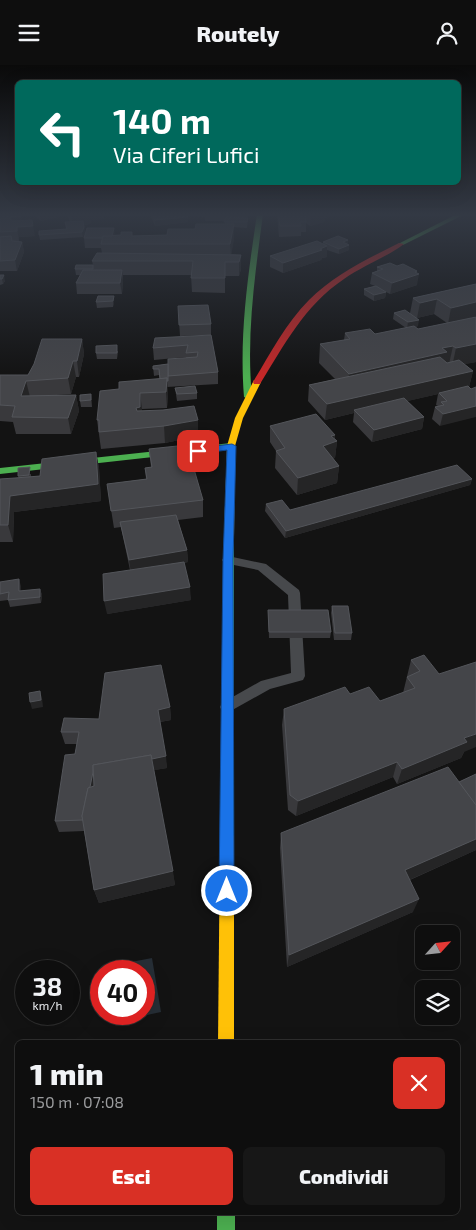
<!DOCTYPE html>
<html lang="it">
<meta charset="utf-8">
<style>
body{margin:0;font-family:"Exo 2",sans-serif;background:#171717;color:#f1f3f6;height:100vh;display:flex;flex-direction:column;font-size:19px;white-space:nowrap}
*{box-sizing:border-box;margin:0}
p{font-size:16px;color:#9b9c9e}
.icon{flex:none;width:28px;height:28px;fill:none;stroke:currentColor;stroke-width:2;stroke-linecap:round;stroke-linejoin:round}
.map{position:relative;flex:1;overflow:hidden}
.details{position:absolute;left:15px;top:975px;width:445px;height:175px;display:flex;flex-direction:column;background:#0e0e0e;border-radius:8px;box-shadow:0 5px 20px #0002,0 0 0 1px #2e2e2e}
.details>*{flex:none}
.banner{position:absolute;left:15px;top:15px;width:446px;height:105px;border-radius:8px;box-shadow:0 5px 20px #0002,0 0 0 1px #2e2e2e;background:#00695c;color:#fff;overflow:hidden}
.needle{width:32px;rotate:63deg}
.buttons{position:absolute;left:415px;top:860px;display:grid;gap:10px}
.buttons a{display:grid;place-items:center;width:45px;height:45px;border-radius:8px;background:#0e0e0e;box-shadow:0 5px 20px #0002,0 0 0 1px #2e2e2e;font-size:25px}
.speed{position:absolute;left:15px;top:895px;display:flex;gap:10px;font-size:25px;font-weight:700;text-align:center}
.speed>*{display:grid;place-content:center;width:65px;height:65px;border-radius:50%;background:#0e0e0e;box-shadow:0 5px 20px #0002,0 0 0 1px #2e2e2e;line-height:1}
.speed small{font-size:12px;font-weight:400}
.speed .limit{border:8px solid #d22;background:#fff;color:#111}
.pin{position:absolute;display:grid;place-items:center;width:42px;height:42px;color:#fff;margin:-21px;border-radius:10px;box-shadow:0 2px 8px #0006}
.me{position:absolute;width:55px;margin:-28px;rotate:0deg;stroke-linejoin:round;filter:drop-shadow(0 0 4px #0008)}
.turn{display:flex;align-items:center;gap:18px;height:105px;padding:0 15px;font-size:22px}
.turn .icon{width:65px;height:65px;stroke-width:2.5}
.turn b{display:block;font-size:35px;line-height:42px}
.round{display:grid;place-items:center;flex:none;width:52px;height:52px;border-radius:8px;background:#171717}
.head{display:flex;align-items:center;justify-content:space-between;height:85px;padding:0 15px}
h1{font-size:30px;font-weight:800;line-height:38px}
.action{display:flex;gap:10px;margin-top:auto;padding:10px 15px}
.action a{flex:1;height:58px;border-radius:8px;background:#d93025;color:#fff;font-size:20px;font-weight:800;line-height:58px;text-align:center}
.action a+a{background:#171717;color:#f1f3f6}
header{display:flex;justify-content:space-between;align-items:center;height:65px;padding:0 15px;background:#0e0e0e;font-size:22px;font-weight:800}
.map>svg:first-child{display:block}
.water{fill:#262e36}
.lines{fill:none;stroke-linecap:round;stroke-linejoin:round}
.lane{fill:#47494c;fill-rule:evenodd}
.fast{fill:#4caf50;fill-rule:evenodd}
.slow{fill:#ffc107;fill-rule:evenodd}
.jam{fill:#c62828;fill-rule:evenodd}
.wall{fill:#39393c;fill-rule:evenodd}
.shaded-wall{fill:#252526}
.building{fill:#444549;stroke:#53555a}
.route{fill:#1a73e8;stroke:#114b97}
</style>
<header><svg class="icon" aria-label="menu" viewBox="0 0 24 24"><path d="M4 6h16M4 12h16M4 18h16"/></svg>Routely<svg class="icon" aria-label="person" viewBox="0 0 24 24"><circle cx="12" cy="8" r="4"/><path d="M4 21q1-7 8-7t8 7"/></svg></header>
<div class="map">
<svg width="476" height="1165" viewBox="0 0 476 1165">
<rect width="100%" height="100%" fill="#131313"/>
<polygon class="water" points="152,893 161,947 133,953 133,949 144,949 144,906 127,906 126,898"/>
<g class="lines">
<polygon class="lane" points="228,491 266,499 299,525 300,528 305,611 303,615 270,624 227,648 222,646 220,642 222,638 261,616 291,608 288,530 258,505 224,498 222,495 224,492"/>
<g class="fast">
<path d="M257 149H263C255 210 246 270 252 332L248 334 244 332C239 270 248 210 257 149Z"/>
<polygon points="457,149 465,149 403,180 398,179"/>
<polygon points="231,378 235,381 234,383 0,409 0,403"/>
<polygon points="229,468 234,471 234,772 232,776 227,778 222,776 220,772 224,471"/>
<rect x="217" y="1148" width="18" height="17"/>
</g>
<g class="slow">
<polygon points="254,315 261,317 243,353 235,381 234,471 229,474 224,471 227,381 235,353"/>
<polygon points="227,766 232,768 234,772 234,978 218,978 220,772 222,768"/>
</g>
<path class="jam" d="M399 178 404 179C387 192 362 201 344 214 304 241 285 279 260 319H254L253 317C270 289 286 258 309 235 334 210 367 194 399 178Z"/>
</g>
<g class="wall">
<polygon points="0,149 23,155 35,171 19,172 19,176 17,176 22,177 24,187 17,206 0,206"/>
<polygon points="33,149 104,149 104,154 91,155 90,159 84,160 85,168 83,172 40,175 39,170 66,164 65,157 70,157 67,150 41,156"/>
<polygon points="150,149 248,149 246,153 248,153 247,163 234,162 234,173 231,189 241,190 241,204 239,211 225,211 225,228 192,227 191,210 123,210 123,215 122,229 77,229 76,218 80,210 76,210 75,204 93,200 92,196 102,188 101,183 85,183 84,173 115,171 167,170 195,164 225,159 225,156 205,156 205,152 187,151 188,157 155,161"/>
<polygon points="277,149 337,149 336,150 325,153 324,157 310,161 306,158 306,167 301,167 301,171 279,172"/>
<polygon points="348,175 348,179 349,180 349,185 339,189 327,185 327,192 322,193 321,195 283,208 270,202 270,191 323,179 323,177"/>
<polygon points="397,201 417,206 417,220 390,229 386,227 385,233 374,236 364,230 364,224 375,221 370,219 372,208 377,206 377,202"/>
<polygon points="0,210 5,216 3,219 0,220"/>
<path d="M476 219V251L461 255 476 252V297L464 299 473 306 469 322 440 361 432 354 435 342 438 341 436 340 438 329 407 336 424 352 422 364 372 377 353 357 354 348 325 355 308 336 309 320 335 314 319 298 320 279 344 275 345 268 375 269 406 263 393 254 394 248H410L413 233ZM434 249 447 258 418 264 415 262 418 261 417 253Z"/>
<polygon points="114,231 114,237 113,242 97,243 96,237"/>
<polygon points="178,241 211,259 211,270 180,271"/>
<polygon points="211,270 218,307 218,319 167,322 168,329 167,343 142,344 142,346 198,371 165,378 101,384 97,355 119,324 160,314 159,310 154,311 153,301 168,299 186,293 186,292 154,295 153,283"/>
<polygon points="82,274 84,289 79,312 76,312 71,329 57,330 76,330 79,346 71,369 16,369 13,357 0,356 0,310 28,310"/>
<polygon points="118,286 117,294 97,294 96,288"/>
<polygon points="175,323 197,328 197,334 177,336"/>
<polygon points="91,329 92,342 81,342 80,336"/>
<polygon points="270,361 335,370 335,374 337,376 335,393 333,393 339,401 337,418 297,430 275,403 276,386 270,377"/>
<polygon points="149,384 203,435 203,452 178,455 187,485 188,497 184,498 191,535 107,549 130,505 121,462 114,463 107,419 146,414 145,403 151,402"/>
<polygon points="96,387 99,403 101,436 14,447 13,477 0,477 0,414 19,413 18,411 31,409 31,412 40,411"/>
<polygon points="472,414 470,420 285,473 265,446 266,439 290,445"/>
<polygon points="0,517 21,521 21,526 40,524 42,530 41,538 10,542 8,535 0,536"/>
<polygon points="332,541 352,568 351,575 334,575 331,548"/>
<polygon points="268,545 331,567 330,573 269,573"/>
<polygon points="424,590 464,687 461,693 397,719 393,712 296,751 288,745 282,660 284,644 350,629 380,636 403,628 411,595"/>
<polygon points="170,642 171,655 160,657 167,703 154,705 175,820 99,838 94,825 84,766 59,767 55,756 75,689 77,679 65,679 61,667 99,654"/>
<polygon points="476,709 476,785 410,815 413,847 287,902 280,783 281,768 459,717"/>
</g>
<g class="shaded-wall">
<polygon points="21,149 23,161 12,162 10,152"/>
<polygon points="40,149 67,149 67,150 41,156"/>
<polygon points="71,149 104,149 104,154 91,155 90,159 72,161"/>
<polygon points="311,149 337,149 336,150 325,153 324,157 310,161"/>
<polygon points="188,152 188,157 155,161 155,155"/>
<polygon points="32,155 35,171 19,172 19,176 17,162"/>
<polygon points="234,159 234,173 231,193 230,179"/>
<polygon points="84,162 85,168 83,172 82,167"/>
<polygon points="114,163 115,173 111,173"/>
<polygon points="348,175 348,180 349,180 349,185 339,189 339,184 343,177"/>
<polygon points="22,177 24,187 17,206 15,195"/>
<polygon points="327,181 327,192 322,193 321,195 283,208 283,198"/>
<polygon points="241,190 241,204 239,211 239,197"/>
<polygon points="122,205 123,215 122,229 120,218"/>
<polygon points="417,206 417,210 419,209 417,220 390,229 392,218"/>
<polygon points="4,210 5,216 3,219 2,214"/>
<polygon points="386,227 385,233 374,236 374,230"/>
<polygon points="114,231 114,237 113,242 113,236"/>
<polygon points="437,234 434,249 417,253 420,238"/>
<polygon points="476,237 476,251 448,259 451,243"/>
<polygon points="419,255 418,261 407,264 408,257"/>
<polygon points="82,274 84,289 79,312 77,296"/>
<polygon points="476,279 476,297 452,302 456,283"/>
<polygon points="453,281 449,299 347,327 349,309 442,283"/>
<polygon points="73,296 76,312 71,329 68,313"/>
<polygon points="473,306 469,322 439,328 438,329 357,348 354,345 354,348 325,355 327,339"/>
<polygon points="167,313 168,329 167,343 166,327"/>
<polygon points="26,316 30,332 21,331"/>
<polygon points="140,328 142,344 142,358 136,343"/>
<polygon points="76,330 79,346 71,369 68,353"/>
<polygon points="476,341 476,352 440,361 443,349"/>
<polygon points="424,352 422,364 372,377 374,365"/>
<polygon points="198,355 198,371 165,378 164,361"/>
<polygon points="335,370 334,377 337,376 335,393 321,397 323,381 331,371"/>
<polygon points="96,387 99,403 101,436 14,447 13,477 8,460 10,431"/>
<polygon points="339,401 337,418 297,430 298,413"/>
<polygon points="472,414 470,420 285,473 286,466"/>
<polygon points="187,485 188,497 131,508 129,495"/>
<polygon points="19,514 21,521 21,533 19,526"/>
<polygon points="190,522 191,535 107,549 104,536"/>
<polygon points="40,524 42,530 41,538 40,532"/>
<polygon points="40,626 42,633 43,642 32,644 30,637"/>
<polygon points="170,642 171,655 159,657 158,645"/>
<polygon points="476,669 476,682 464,687 461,693 397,719 402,704 464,673"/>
<polygon points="166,691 167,703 97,715 83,755 94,704"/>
<polygon points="397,697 393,712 296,751 298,736"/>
<polygon points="476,774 476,785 400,819 405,805"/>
<polygon points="173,806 175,820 99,838 94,825"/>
<polygon points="419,834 413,847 287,902 289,890"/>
</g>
<g class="building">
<polygon points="0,149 21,149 21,151 10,152 12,156 32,155 33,161 17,162 17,166 0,167"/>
<polygon points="152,149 186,149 188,152 155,155"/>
<polygon points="278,149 305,149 306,157 300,157 301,161 280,161"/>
<polygon points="226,152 248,153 247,157 224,157"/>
<polygon points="83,156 84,162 82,167 39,170 39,166 67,164 65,157"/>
<polygon points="196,159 234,159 230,179 101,179 103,171 121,170 121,167 132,167 132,171 167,170 168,164 195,164"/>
<polygon points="87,163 114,163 112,171 103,171 102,173 84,173"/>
<polygon points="11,171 12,176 22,177 15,195 0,196 0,172"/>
<polygon points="338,171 348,175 343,177 349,180 339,184 323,177"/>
<polygon points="317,176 327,181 320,184 322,185 283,198 270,191"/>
<polygon points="97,188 241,190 239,197 225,197 225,213 191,213 193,196 92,196"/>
<polygon points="390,198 397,201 403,199 417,206 415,207 419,209 392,218 372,208 383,204 377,202"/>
<polygon points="76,200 93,200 93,204 75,204"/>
<polygon points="83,205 122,205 120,218 76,218"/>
<polygon points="0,210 4,210 2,214 0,214"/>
<polygon points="476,219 476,237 451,243 437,234 420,238 413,233"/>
<polygon points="376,221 386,227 374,230 364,224"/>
<polygon points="98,231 114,231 113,236 96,237"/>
<polygon points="208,240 211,259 179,260 178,241"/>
<polygon points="405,245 419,255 408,257 394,248"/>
<polygon points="476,252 476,279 456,283 453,281 442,283 447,287 349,309 320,279 350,274 345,268 370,264 375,269 414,261 418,264"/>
<polygon points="211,270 218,307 168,311 168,294 197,292 198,287 186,288 188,280 153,283 155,273"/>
<polygon points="42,274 82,274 77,296 73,296 68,313 26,316 21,331 76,330 68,353 12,352 15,341 0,340 0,310 28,310 34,299"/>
<polygon points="117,280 117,288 96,288 96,281"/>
<polygon points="440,292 447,298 459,295 473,306 327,339 309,320"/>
<polygon points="168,299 168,316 167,316 167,313 160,314 159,304 153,304 153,301"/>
<polygon points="167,313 166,327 140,328 140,342 136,343 137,346 163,345 194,341 198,355 164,361 99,367 99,355 97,355 100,326 119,324 119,317"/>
<polygon points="195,321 197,328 177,329 175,323"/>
<polygon points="468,321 471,324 476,322 476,341 443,349 435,342 444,340 441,337 447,336 439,328"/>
<polygon points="91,329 91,335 80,336 80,330"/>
<polygon points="404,333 424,352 374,365 354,345"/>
<polygon points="316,349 335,370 331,371 337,376 323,381 339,401 298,413 276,386 285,383 270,361"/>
<polygon points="187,380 203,435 111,446 107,419 147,414 145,403 152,402 149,384"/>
<polygon points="96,387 98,419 10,431 8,460 0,460 0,414 15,413 40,411 42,394"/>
<polygon points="457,400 472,414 286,466 266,439 282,435 290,445"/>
<polygon points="30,402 29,410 18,411 18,403"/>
<polygon points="176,450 187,485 129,495 120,457"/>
<polygon points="184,497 190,522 104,536 103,509"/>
<polygon points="19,514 19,526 40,524 40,532 8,535 9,527 0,529 0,517"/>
<polygon points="332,541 348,541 352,568 335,568"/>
<polygon points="268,545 328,545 331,567 269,567"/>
<polygon points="424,590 439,609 476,597 476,669 464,673 467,677 402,704 397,697 298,736 290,730 284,644 345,622 350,629 369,622 380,636 415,623 407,612 420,606 411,595"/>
<polygon points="161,600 170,642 158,645 166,691 152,694 151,690 93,700 93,707 90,722 88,723 82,751 83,755 55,756 65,690 75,689 79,667 61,667 64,653 99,654 105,608"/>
<polygon points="40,626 41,635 30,637 29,628"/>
<polygon points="151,690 173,806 94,825 82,751 88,723 94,721 93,700"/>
<polygon points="448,702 476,740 476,774 405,805 419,834 289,890 281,768"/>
<polygon points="476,709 476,740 459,717"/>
</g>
<linearGradient id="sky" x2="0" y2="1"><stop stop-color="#0a0a0a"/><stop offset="0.48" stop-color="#333944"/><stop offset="1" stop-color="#333944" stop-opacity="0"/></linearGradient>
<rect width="476" height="312" fill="url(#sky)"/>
<polygon class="route" points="232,379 236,381 233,495 234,826 232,831 227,833 222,831 219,826 223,495 227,385 198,389 193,386 198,383"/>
</svg>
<div class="buttons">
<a><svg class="needle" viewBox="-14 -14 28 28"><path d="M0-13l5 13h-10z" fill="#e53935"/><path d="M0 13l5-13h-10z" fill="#9b9c9e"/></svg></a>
<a><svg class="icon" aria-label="layers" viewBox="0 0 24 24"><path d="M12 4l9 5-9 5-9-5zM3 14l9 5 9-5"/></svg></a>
</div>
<div class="speed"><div>38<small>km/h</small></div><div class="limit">40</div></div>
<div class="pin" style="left:198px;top:386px;background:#d93025"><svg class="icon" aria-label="arrive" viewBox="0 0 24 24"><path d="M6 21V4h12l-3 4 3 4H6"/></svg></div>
<svg class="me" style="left:227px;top:826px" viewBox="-20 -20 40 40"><circle r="17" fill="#1a73e8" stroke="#fff" stroke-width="3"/><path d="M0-11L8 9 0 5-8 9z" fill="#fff"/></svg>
<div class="banner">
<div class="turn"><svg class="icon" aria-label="left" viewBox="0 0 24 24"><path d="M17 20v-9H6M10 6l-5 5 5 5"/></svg><div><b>140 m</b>Via Ciferi Lufici</div></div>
</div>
<section class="details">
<div class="head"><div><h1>1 min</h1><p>150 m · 07:08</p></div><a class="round" style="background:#d93025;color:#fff"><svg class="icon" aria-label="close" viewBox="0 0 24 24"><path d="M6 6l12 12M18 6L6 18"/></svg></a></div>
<div class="action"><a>Esci</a><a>Condividi</a></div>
</section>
</div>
